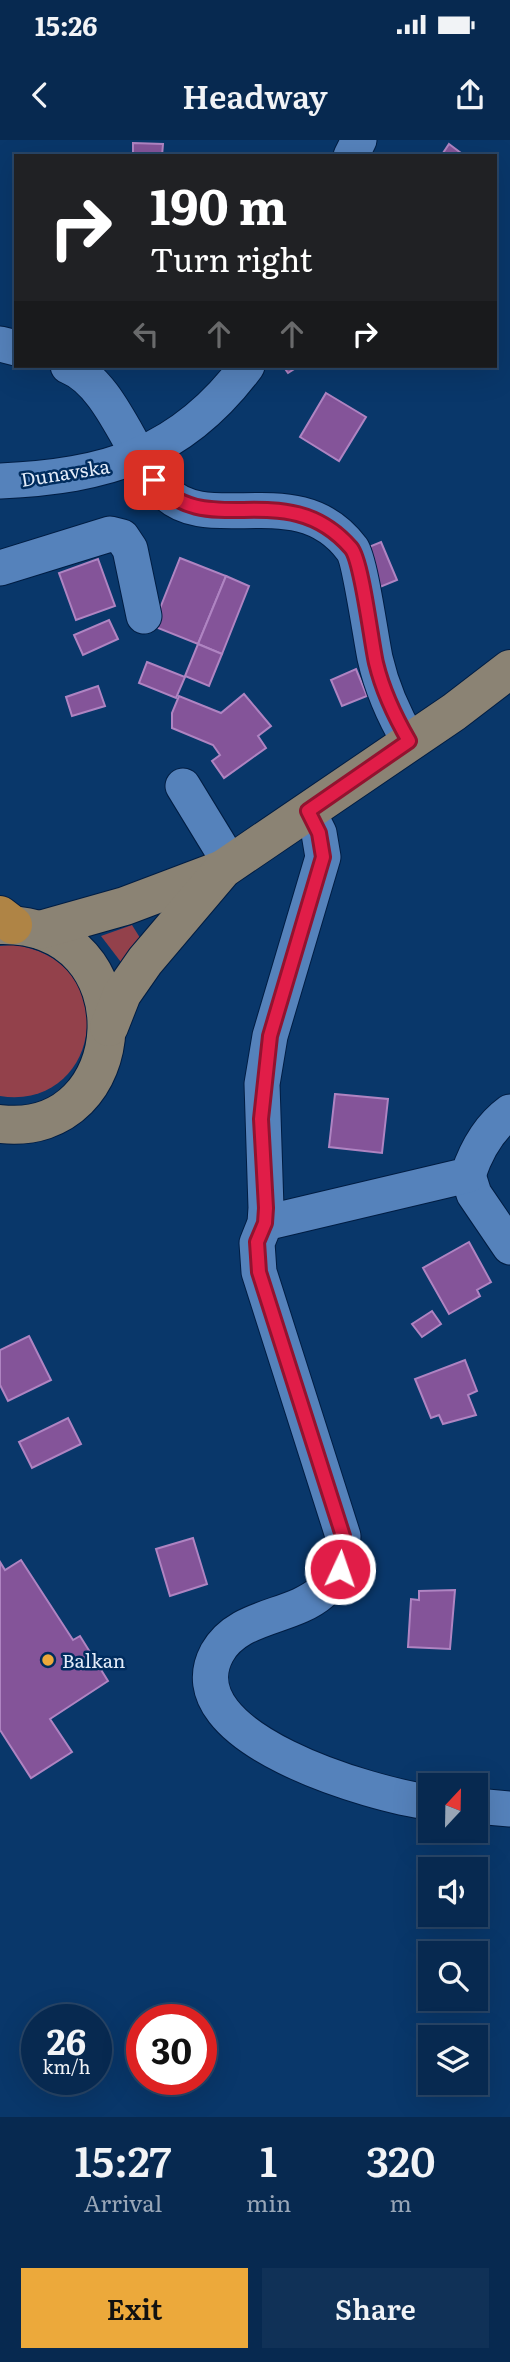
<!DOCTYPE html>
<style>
body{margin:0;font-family:Literata,serif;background:#103157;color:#f1f3f6;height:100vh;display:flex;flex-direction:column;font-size:26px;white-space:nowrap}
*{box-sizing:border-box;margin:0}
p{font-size:23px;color:#98a6b7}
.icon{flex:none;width:38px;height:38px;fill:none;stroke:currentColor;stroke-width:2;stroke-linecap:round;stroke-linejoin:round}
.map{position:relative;height:1977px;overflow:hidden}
.drawer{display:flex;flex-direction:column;background:#072950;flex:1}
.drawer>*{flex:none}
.guide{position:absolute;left:14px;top:14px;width:483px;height:214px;border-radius:0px;box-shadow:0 7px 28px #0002,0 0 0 2px #284567;background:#202124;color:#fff;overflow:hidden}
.needle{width:46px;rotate:22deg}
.fabs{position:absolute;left:418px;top:1633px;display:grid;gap:14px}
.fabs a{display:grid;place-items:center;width:70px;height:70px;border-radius:0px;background:#072950;box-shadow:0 7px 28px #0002,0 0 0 2px #284567;font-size:35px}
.speed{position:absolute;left:21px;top:1864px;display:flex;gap:14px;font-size:35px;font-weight:700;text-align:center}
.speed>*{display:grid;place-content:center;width:91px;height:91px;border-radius:50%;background:#072950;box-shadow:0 7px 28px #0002,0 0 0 2px #284567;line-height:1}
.speed small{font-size:18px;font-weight:400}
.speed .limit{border:10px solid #d22;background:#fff;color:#111}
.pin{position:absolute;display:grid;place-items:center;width:60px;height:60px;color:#fff;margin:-30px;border-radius:14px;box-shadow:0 4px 10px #0006}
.me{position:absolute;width:77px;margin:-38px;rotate:3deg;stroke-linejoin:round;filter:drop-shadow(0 0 5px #0008)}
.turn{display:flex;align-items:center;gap:24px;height:147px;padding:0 21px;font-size:32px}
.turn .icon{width:91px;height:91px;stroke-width:2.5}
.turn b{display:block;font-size:49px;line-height:60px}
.lanes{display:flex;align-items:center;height:66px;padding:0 21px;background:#0003;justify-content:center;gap:35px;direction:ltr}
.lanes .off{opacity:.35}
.eta{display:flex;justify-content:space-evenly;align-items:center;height:119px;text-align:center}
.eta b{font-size:42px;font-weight:600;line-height:49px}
.primary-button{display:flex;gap:14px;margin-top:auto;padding:14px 21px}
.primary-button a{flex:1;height:80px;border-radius:0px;background:#eca93b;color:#111;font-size:28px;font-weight:600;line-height:80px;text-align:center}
.primary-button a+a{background:#103157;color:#f1f3f6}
.status{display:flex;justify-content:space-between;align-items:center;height:49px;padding:0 35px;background:#072950;direction:ltr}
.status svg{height:19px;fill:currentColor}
header{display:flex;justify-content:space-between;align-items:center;height:91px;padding:0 21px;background:#072950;font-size:32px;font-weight:600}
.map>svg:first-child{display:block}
.green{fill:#93414b}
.building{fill:#845499;stroke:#af84c2;stroke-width:2}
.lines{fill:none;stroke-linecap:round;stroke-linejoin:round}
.minor-casing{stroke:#001d43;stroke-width:37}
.major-casing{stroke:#001d43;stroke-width:40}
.highway-casing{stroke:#001d43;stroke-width:40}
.minor{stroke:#5582bb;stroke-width:35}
.major{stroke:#8b8374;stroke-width:38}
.highway{stroke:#af8445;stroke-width:38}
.route-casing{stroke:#92132f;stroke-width:18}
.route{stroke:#e11d48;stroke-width:12}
.poi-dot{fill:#eca93b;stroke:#002c5e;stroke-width:2.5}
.labels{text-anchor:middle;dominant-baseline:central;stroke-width:5;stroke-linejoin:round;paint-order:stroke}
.street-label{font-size:19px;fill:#e3ecf9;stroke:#002c5e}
.poi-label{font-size:19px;fill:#e3ecf9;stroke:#002c5e;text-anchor:start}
</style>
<div class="status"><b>15:26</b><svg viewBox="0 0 49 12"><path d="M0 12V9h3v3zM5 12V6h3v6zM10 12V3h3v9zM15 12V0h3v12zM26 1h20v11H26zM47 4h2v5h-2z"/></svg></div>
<header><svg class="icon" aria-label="back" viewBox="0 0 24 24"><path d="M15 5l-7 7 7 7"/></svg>Headway<svg class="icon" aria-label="share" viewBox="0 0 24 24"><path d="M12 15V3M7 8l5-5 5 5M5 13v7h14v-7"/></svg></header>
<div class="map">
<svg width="510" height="1977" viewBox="0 0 510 1977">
<rect width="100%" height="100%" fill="#09376a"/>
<g class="green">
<polygon points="132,785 147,809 127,830 101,796"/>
<path d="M14 805C125 820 101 972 0 956V806Z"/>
</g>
<g class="building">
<polygon points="133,3 163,4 162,16 133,16"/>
<polygon points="449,4 465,16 441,16"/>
<polygon points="283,226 299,226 288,233"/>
<polygon points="326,253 366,277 339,321 300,297"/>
<polygon points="381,402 397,440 375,449 359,411"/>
<polygon points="180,418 226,436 198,504 153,486"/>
<polygon points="98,419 115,466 76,480 59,433"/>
<polygon points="226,436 249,446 222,514 198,504"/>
<polygon points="109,480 118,499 83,515 74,495"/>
<polygon points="198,504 222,514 209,546 185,536"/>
<polygon points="147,522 185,537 176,558 139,543"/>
<polygon points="356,529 367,556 342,566 331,540"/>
<polygon points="98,546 105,566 72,576 66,557"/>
<polygon points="244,554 271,586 258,596 266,608 224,638 212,621 220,615 213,605 172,588 172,573 179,556 221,573"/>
<polygon points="335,954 388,959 382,1013 329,1007"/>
<polygon points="469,1102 491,1142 477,1150 480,1156 449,1174 423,1128"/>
<polygon points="432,1171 441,1184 422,1197 412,1184"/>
<polygon points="29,1196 51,1240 8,1261 0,1245 0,1210"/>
<polygon points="465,1220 477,1251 468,1255 476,1275 443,1284 439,1275 431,1278 415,1239"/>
<polygon points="68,1278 81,1304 32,1328 19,1302"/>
<polygon points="193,1398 207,1444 170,1456 156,1409"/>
<polygon points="21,1420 73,1500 80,1496 108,1541 50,1579 72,1612 31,1638 0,1590 0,1422 5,1430"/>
<polygon points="455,1450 450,1509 408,1507 411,1459 419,1460 419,1451"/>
</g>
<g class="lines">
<g class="minor-casing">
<g id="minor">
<polyline points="351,16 359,0"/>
<polyline points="0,204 16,208"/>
<path d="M68 226C112 244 131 316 163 350 208 399 298 336 352 409 360 420 371 499 375 518 382 549 393 574 409 601"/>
<path d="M0 341C106 336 181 315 247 226"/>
<polyline points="0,428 110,394 122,397 130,409 144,476"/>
<polyline points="183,646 230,723"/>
<path d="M308 671 319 693 323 717 270 896 262 944 266 1068 265 1083 257 1103 259 1132 343 1396C343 1490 247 1458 217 1513 171 1598 376 1656 430 1662"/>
<polyline points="468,1035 474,1054 510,1107"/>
<path d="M265 1083 468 1035C476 1011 488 988 510 972"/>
<polyline points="476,1666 510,1669"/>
</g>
</g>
<g class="major-casing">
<g id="major">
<path d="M0 785C149 782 135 1000 0 984"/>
<polyline points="40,790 125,766 223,729"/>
<polyline points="109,887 122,854 145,821 223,729 454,572 510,529"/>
</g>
</g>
<g class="highway-casing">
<polyline id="highway" points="0,775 13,785"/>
</g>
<use href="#minor" class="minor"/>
<use href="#major" class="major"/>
<use href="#highway" class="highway"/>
</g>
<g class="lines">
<g class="route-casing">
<path id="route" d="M154 340C206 404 286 333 351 408 362 421 371 501 376 523 383 552 394 575 409 601L308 671 319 693 323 717 270 896 261 979 266 1068 265 1083 257 1102 259 1132 343 1396 340 1429"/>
</g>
<use href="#route" class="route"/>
</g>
<circle class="poi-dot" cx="48" cy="1520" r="7"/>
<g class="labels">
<g class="street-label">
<text transform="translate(65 332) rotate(-9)">Dunavska</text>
</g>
<g class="poi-label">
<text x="62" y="1520">Balkan</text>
</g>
</g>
</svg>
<div class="fabs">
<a><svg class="needle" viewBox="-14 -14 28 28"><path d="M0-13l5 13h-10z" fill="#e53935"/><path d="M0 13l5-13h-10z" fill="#98a6b7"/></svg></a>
<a><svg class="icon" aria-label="sound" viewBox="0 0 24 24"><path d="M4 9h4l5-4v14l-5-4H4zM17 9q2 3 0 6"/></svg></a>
<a><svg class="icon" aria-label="search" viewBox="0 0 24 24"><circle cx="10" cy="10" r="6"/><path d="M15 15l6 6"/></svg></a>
<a><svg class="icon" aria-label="layers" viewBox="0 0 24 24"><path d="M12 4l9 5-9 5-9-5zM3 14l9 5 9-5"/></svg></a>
</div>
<div class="speed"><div>26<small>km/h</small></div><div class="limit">30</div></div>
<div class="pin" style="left:154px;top:340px;background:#d93025"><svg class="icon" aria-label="arrive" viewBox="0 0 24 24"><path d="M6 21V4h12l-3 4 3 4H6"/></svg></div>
<svg class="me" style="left:340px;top:1429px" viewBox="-20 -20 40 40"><circle r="17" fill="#e11d48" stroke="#fff" stroke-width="3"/><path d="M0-11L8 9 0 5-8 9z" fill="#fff"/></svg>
<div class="guide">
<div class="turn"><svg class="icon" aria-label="right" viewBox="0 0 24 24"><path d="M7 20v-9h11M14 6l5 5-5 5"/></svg><div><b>190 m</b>Turn right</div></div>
<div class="lanes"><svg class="icon off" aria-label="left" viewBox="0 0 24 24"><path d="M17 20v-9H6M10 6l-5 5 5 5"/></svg><svg class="icon off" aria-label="ahead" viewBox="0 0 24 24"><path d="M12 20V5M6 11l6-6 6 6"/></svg><svg class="icon off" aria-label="ahead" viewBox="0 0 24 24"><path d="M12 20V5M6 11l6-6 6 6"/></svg><svg class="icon" aria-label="right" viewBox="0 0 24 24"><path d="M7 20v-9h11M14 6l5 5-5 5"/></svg></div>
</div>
</div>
<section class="drawer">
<div class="eta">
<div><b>15:27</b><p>Arrival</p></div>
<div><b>1</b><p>min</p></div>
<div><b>320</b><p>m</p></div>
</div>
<div class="primary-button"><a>Exit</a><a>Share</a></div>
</section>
